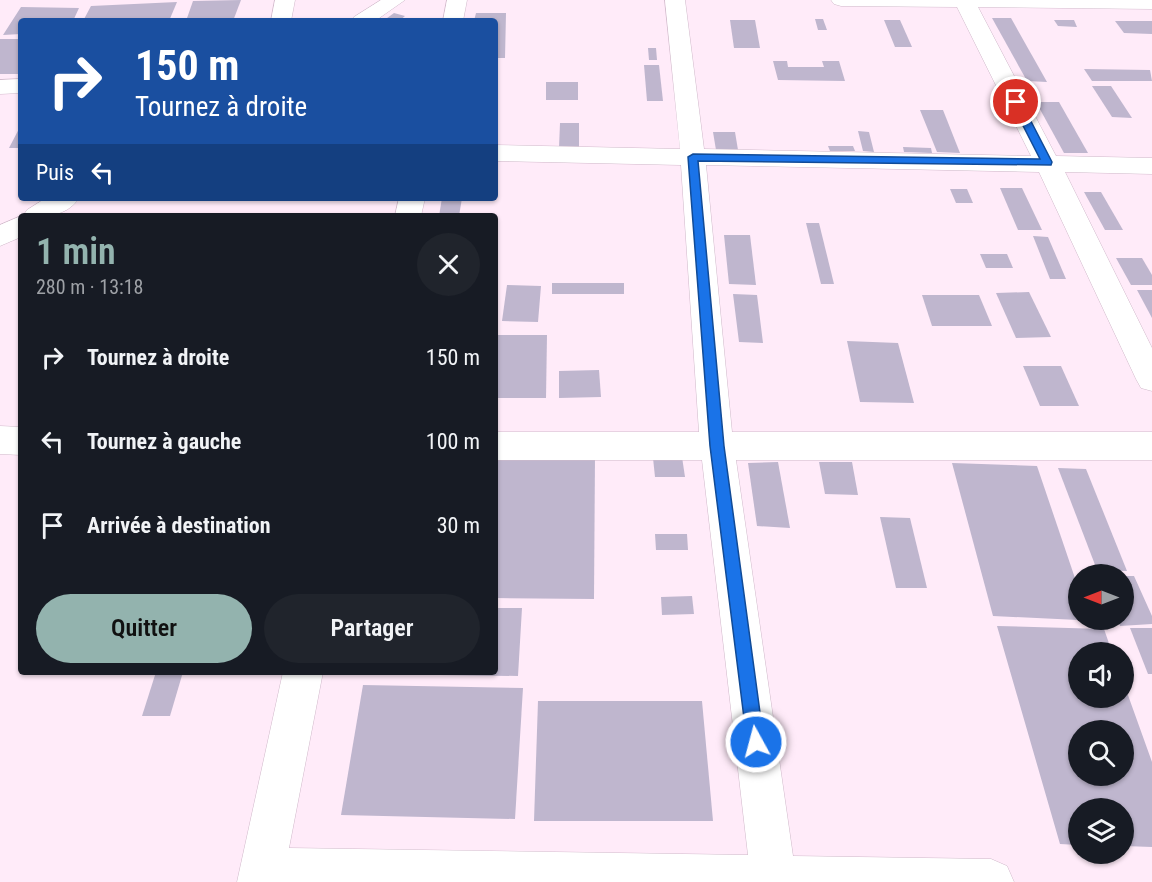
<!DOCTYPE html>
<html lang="fr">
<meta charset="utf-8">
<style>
body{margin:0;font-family:"Roboto Condensed",sans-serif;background:#20242c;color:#f1f3f6;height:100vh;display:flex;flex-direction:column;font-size:22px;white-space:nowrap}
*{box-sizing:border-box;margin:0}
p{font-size:20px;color:#9ea1a6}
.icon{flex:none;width:33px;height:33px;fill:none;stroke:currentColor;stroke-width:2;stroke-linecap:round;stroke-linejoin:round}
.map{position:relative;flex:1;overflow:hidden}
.side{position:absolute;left:18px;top:213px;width:480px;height:462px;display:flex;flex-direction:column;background:#171b24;border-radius:6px;box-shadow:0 2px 4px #0004}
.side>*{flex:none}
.top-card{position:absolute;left:18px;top:18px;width:480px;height:183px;border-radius:6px;box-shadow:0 2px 4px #0004;background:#1a4fa0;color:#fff;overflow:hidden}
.needle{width:39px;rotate:270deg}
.buttons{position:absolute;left:1068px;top:564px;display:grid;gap:12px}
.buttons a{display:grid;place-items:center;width:66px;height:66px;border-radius:50%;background:#171b24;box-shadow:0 2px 4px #0004;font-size:30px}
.pin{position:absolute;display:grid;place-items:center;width:51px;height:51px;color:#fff;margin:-26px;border:3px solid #fff;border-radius:50%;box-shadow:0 2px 6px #0007}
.me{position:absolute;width:66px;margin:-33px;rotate:353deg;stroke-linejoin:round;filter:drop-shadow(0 0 4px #0008)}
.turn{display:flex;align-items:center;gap:21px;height:126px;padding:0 18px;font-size:27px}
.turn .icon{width:78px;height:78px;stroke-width:2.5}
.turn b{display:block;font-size:42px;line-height:51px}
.then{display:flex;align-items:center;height:57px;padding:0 18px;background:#0003;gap:12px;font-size:22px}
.round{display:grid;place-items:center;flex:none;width:63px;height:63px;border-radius:32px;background:#20242c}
.overview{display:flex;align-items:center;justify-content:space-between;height:102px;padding:0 18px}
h1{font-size:36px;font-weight:600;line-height:45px;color:#93b3ae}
.button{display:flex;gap:12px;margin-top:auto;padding:12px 18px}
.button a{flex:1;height:69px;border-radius:36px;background:#93b3ae;color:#111;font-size:24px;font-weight:600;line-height:69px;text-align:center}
.button a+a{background:#20242c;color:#f1f3f6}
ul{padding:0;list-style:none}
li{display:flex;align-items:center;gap:18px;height:84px;padding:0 18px}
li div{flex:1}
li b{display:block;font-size:22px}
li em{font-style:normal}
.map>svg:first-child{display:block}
.building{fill:#bfb6ce;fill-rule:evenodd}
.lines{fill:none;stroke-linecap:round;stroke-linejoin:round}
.minor-casing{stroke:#d0b9ca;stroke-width:1}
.major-casing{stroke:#d0b9ca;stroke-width:1}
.minor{fill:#fff;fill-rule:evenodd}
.major{fill:#fff;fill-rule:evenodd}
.route{fill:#1a73e8;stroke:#114b97;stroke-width:1.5}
</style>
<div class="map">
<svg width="1152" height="882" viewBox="0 0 1152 882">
<rect width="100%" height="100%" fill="#ffebf9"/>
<g class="building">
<polygon points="241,0 233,21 186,21 193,1"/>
<polygon points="177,2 169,21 83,21 91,6"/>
<polygon points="21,7 79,8 73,21 21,21 21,34 3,35"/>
<polygon points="394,13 405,16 399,21 383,21"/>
<polygon points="476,13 506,13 505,58 495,58 495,21 474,21"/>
<polygon points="992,18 1011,18 1047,82 1027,81"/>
<polygon points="815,19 823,19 827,30 818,30"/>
<polygon points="730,20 755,20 760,48 734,48"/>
<polygon points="884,20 900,20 912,47 895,47"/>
<polygon points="1054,20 1074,20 1077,27 1058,26"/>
<polygon points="1115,21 1152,21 1152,34 1124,33"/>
<rect x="0" y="39" width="21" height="35"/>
<polygon points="648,48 656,48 657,60 649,60"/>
<polygon points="773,61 787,61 788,67 824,67 822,61 839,61 845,81 778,80"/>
<polygon points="644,65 659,65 663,101 647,101"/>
<polygon points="1084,69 1150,70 1152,81 1092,81"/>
<rect x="546" y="82" width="32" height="18"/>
<polygon points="1092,86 1111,86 1132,118 1112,117"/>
<polygon points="1036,102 1059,102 1088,153 1064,153"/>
<polygon points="920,110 943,110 960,153 937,152"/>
<polygon points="560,123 579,123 579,148 559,148"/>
<polygon points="21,125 21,148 9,148"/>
<polygon points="858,131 869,132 874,152 863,151"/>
<polygon points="713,132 735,132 738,150 716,150"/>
<polygon points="828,146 853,146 855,151 830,151"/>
<polygon points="903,147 931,148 932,153 904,152"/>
<polygon points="1000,188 1022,188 1042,230 1018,230"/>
<polygon points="950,189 967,189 973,203 956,203"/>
<polygon points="1084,192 1101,192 1123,230 1105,230"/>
<polygon points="442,198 462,198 459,216 439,216"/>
<polygon points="806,223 819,223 834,284 821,284"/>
<polygon points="724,235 750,235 756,285 729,284"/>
<polygon points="1033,236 1048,237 1066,279 1050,279"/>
<polygon points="980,254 1007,254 1013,268 986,268"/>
<polygon points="1116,258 1142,258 1152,275 1152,285 1131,285"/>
<rect x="552" y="283" width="72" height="11"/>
<polygon points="507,285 541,286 538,322 502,321"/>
<polygon points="1137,290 1152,290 1152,318"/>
<polygon points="1029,292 1051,337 1016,338 996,293"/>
<polygon points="733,294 757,295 763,343 739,342"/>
<polygon points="922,295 979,295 992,326 932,326"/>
<polygon points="495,335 547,335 546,398 495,398"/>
<polygon points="847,341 898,343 914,403 860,402"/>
<polygon points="1023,366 1061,366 1079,406 1040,406"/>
<polygon points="599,370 601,397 559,398 559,371"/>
<polygon points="595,456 594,599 495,598 495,457"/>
<polygon points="682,457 685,477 655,477 653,458"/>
<polygon points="778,462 790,528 757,526 748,463"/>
<polygon points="819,462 852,462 858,495 825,494"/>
<polygon points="952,463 1037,466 1078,587 1078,620 993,616"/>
<polygon points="1058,468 1086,469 1127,571 1097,570"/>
<polygon points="880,517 910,518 927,588 896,588"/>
<polygon points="655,534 687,534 688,550 656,550"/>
<polygon points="1124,576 1134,576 1152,616 1152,624 1120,626 1118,620 1124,620"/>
<polygon points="692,596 694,614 662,615 661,597"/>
<polygon points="495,608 522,608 518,676 370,674 370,672 495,672"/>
<path d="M997 626 1104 629 1112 652H1078V698H1124V684L1152 762V847L1124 846V808H1078V845L1060 844ZM1078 730H1124V776H1078Z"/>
<polygon points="1130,628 1152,628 1152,674 1148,674"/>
<polygon points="156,672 183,672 170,716 142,716"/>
<polygon points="363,685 523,688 515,819 341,815"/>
<polygon points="538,701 702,701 713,821 534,821"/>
</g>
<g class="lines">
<g class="minor-casing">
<g id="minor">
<polygon points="275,0 295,0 291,21 271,21"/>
<polygon points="447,0 467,0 463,21 443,21"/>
<polygon points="665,0 685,0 704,149 1031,156 957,7 841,6 834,4 831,0 1152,0 1152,9 978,7 1056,156 1152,158 1152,174 1065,172 1152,348 1152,391 1141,388 1136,379 1039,172 706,165 732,432 1152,432 1152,460 736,460 793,856 991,859 1007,866 1014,882 237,882 283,672 323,672 289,848 748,855 702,460 495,460 495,432 699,432 681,165 495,161 495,145 680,149"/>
<polygon points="21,79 21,93 0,94 0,80"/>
<polygon points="399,198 425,198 421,216 395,216"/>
<polygon points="0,426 21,427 21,455 0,454"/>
</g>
</g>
<g class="major-casing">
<g id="major">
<polygon points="381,0 405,0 375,21 351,21 354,17"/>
<path d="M46 198H79C66 218 44 216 23 216L27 210Z"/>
<polygon points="21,216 21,237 0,246 0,225"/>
</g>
</g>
<use href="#minor" class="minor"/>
<use href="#major" class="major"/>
</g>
<polygon class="route" points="1016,99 1021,102 1052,162 1051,165 698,161 724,446 764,742 762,748 756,751 749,748 747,742 710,446 688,157 693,154 1040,159 1011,102"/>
</svg>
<div class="buttons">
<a><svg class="needle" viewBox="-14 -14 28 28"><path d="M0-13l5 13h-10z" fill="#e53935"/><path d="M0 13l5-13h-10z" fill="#9ea1a6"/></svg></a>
<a><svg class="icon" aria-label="sound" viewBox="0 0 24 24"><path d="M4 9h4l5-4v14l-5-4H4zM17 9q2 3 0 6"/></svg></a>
<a><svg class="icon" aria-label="search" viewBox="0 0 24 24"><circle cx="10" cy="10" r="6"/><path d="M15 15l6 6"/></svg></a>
<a><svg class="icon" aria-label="layers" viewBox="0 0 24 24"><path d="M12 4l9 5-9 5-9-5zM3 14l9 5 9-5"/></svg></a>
</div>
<div class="pin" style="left:1016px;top:102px;background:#d93025"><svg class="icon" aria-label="arrive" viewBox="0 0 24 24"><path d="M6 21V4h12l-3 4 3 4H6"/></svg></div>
<svg class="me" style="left:756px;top:742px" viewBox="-20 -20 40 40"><circle r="17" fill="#1a73e8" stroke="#fff" stroke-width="3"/><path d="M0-11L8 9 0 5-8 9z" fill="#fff"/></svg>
<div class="top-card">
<div class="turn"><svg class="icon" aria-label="right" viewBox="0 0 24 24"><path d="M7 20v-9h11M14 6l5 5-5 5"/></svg><div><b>150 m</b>Tournez à droite</div></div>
<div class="then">Puis<svg class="icon" aria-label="left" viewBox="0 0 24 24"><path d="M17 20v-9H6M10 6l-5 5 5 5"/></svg></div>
</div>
<section class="side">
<div class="overview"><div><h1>1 min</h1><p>280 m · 13:18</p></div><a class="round"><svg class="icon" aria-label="close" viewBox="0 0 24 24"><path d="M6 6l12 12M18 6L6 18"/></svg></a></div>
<ul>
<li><svg class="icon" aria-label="right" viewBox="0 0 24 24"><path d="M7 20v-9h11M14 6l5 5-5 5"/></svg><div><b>Tournez à droite</b></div><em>150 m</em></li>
<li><svg class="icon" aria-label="left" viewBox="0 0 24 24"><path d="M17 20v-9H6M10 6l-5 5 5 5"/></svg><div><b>Tournez à gauche</b></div><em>100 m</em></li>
<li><svg class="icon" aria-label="arrive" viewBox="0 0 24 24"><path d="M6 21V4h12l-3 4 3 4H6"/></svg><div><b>Arrivée à destination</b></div><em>30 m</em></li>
</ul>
<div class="button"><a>Quitter</a><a>Partager</a></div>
</section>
</div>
